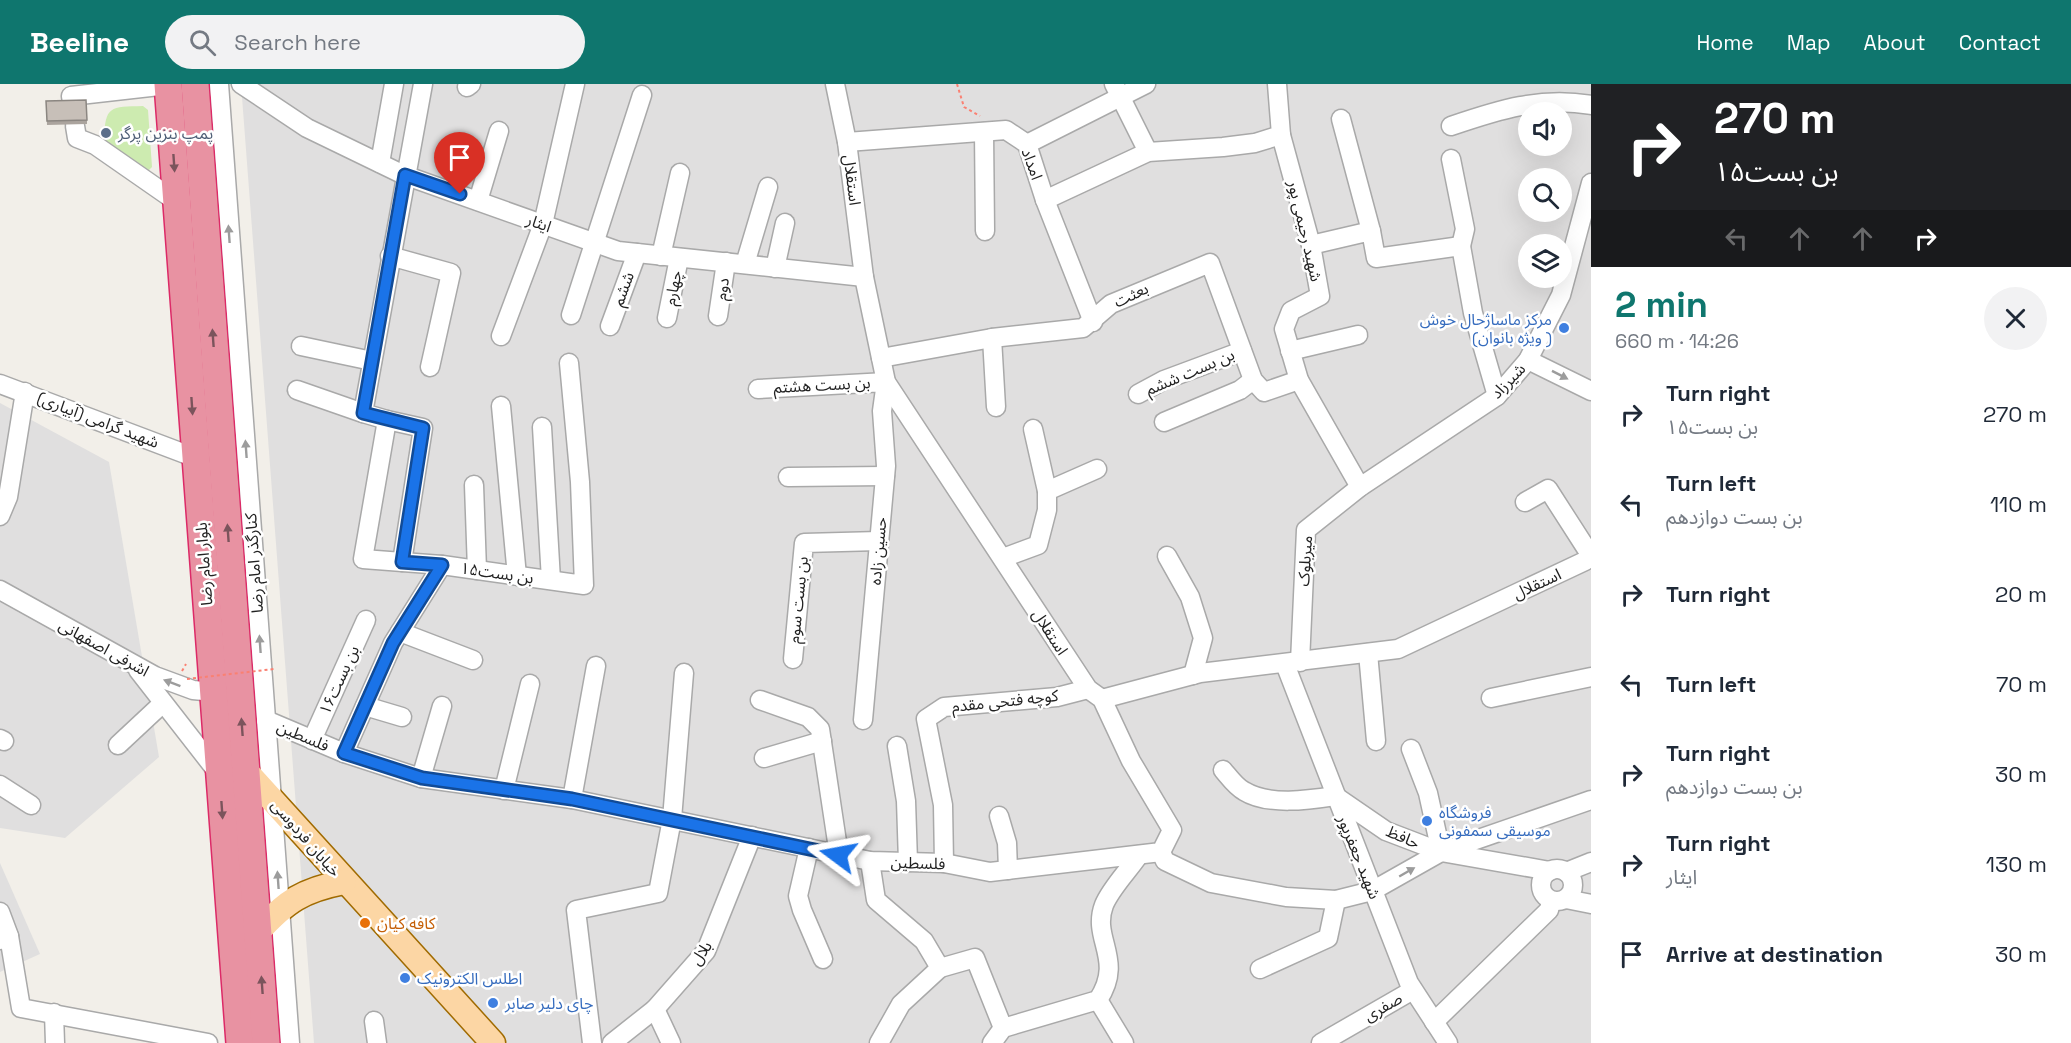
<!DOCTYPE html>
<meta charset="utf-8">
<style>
body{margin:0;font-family:"Space Grotesk","Noto Sans Arabic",sans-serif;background:#f2f2f3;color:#1f2937;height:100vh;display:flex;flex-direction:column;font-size:22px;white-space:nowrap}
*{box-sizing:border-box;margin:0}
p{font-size:20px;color:#747a83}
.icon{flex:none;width:33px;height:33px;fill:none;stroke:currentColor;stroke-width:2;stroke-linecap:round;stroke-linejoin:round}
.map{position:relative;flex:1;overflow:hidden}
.panel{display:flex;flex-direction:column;background:#fff;width:480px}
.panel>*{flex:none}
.top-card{background:#202124;color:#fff;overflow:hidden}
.buttons{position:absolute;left:1518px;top:18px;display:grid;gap:12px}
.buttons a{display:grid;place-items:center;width:54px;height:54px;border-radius:50%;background:#fff;box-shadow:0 6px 24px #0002;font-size:30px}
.pin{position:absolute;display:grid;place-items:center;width:51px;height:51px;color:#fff;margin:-62px -26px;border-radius:50% 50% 50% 0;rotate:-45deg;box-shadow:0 0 6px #0007}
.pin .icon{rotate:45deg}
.me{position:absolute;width:66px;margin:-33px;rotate:283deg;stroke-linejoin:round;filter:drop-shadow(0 0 4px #0008)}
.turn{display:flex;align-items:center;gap:21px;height:126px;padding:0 24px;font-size:27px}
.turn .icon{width:78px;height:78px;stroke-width:2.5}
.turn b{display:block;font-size:42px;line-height:51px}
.lanes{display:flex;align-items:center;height:57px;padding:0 24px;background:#0003;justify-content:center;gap:30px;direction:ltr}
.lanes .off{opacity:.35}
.round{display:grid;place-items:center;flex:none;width:63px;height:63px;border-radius:32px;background:#f2f2f3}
.head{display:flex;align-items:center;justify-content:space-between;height:102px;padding:0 24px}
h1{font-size:36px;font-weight:700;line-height:45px;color:#0f766e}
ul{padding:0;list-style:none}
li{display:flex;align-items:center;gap:18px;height:90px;padding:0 24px}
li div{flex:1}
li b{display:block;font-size:22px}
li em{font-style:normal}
header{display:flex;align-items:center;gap:36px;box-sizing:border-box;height:84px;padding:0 30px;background:#0f766e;color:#fff}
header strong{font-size:28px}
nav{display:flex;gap:33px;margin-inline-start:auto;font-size:21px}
.search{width:420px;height:54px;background:#f2f2f3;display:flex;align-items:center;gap:15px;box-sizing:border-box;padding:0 21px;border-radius:33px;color:#747a83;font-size:22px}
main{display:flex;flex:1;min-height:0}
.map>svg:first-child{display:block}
.residential{fill:#e0dfdf;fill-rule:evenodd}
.grass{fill:#cdebb0}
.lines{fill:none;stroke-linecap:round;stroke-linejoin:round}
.minor-casing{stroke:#a9a9a9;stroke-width:21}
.major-casing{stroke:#a06b00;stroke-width:27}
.highway-casing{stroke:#dc2a67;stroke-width:30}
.path{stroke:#fa8072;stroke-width:2;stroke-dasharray:3 3;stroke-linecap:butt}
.minor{stroke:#fff;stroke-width:18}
.major{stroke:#fcd6a4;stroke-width:24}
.highway{stroke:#e892a2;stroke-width:27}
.path-bridge{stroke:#fa8072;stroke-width:2;stroke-dasharray:3 3;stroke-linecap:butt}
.wall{fill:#aba49e}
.building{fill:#c7bfb8;stroke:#8b8681;stroke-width:1.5}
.oneway{fill:#7b545c}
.oneway2{fill:#9c9c9c}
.route-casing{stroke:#114b97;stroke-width:15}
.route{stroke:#1a73e8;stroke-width:10}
.service-dot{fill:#5c6f8a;stroke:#fff;stroke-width:2}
.shop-dot{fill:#3f7fe0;stroke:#fff;stroke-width:2}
.food-dot{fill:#e8710a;stroke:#fff;stroke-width:2}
.labels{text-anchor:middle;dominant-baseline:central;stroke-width:5;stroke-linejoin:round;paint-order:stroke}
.service-label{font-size:16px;fill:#4e5e75;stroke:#fff;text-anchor:start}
.street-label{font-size:16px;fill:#222;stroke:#fff}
.shop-label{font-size:16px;fill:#366cbe;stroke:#fff;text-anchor:start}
.food-label{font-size:16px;fill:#c56008;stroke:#fff;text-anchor:start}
</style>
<header>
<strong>Beeline</strong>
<div class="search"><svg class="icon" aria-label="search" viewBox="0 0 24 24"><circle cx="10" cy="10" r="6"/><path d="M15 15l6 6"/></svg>Search here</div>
<nav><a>Home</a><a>Map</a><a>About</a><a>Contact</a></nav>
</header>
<main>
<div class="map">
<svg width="1591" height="959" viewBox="0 0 1591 959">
<rect width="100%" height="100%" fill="#f2efe9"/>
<g class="residential">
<path d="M241 0H1591V959H314ZM1528 28H1562V62H1528ZM1528 94H1562V128H1528ZM1528 160H1562V194H1528Z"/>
<polygon points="0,319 109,378 159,673 65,754 0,744"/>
<polygon points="0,779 40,870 0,888"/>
</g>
<path class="grass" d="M143 22 148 26 152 83 148 87 104 57C105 21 110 23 143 22Z"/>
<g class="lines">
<g class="minor-casing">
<g id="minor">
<polyline points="219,0 290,959"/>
<polyline points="241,0 307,44 404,91 618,167 864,193"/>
<polyline points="423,0 363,329 387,336 363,475 442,481"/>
<polyline points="1114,0 1148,68"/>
<polyline points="1277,0 1281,51 1311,161 1320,212 1291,227 1284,245 1299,296 1360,403"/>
<polyline points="467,3 471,0"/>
<polyline points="72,18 71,12 168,1"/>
<polyline points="1341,35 1371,147"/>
<polyline points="75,42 77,54 95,61 177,118"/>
<path d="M1451 42C1498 26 1541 12 1591 21"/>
<polyline points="984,48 985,147"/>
<polyline points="847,58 1006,46 1027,60 1045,116 1093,238"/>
<polyline points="1027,60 1146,0"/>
<polyline points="1451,75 1465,145 1461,162"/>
<polyline points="380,79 394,0"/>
<polyline points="1045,116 1148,68 1223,63 1255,59 1281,51"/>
<polyline points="478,117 499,47"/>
<polyline points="1311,161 1371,147 1376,174 1461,162 1473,229 1497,312"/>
<polyline points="390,172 451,189 430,283"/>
<polyline points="661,172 680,89"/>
<polyline points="745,180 768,103"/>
<polyline points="775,184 785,139"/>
<polyline points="571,231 642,11"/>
<polyline points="718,232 726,178"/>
<polyline points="667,234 679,174"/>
<polyline points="610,242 637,169"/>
<polyline points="501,252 543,140 575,0"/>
<polyline points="992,254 996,323"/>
<polyline points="301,262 372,277"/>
<polyline points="1290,267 1358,251"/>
<polyline points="881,274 992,254 1083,244 1111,220 1210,179 1253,296 1264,308 1299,296"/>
<polyline points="1528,276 1591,307"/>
<polyline points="0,300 196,374"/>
<polyline points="758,305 886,298 882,327 886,382 863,636"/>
<polyline points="297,306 363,329"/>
<polyline points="1138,310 1164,296 1242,267"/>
<polyline points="501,322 517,492"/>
<polyline points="387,336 423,344 402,478"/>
<polyline points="1164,338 1240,306 1253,296"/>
<polyline points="542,343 551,496"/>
<polyline points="1033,345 1047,407"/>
<polyline points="788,393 885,392"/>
<polyline points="474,401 477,486"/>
<polyline points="0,432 8,413 25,308"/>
<polyline points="1167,472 1190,513 1203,554 1193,591"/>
<polyline points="1003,474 1038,461 1047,426 1047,407 1097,385"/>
<polyline points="0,506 155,592 193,606 214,608"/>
<polyline points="400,548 473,576"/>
<polyline points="1368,569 1376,657"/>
<polyline points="793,575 804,459 879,457"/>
<polyline points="1300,578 1306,446 1360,403 1497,312 1528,276 1561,211 1591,99"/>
<polyline points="1285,580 1409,899 1448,959"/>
<polyline points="138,586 219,690"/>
<polyline points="1491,614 1591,593"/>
<polyline points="1102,615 1200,589 1398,565 1585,477 1591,472 1548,405 1525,418"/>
<polyline points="760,616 808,633 820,645 839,771"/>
<polyline points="365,622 402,633"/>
<polyline points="266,636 344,669 421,694 572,715 870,777 944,779 990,788 1161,768 1172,746 1131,677 1102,615 1088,605 886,298 864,193 847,58 835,0"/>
<polyline points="0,655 4,657"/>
<polyline points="312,656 366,536"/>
<polyline points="118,661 163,619"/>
<polyline points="897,662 906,717 908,778"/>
<polyline points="1411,665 1428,709 1441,768"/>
<polyline points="344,669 393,559 442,481 584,501 580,398 569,279"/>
<polyline points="764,674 822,657"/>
<path d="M1223 686C1229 693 1236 703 1244 707 1268 722 1309 716 1335 712"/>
<polyline points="421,694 442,622"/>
<polyline points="0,701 31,721"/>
<polyline points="504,706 530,600"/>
<polyline points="1335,712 1386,747 1441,768 1550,787"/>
<polyline points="572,715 596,582"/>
<polyline points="999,732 1007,759 1008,786"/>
<polyline points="809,764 798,812 802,826 823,875"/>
<polyline points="1161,768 1165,777 1211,799 1286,813 1336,816 1372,807 1441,768 1591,716"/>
<polyline points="870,777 876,816 924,857 940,884 901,920 879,959"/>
<polyline points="944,779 943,721 926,635 944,623 1057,613 1088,605"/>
<circle cx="1557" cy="801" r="16"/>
<polyline points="1566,788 1591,778"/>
<polyline points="1566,815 1591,820"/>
<polyline points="0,828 9,852 0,856"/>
<polyline points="9,852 21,924 208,959"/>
<polyline points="940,884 975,874 1003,944"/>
<polyline points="1260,885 1328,854 1336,816"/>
<polyline points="1098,916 1124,959"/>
<polyline points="655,925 671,959"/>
<polyline points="54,929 55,959"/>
<polyline points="374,937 377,959"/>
<polyline points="1434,938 1549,826 1551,817"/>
<polyline points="592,959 576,826 658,809 672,735 684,589"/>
<polyline points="612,959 655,925 706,867 752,752"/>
<path d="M992 959 1003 944 1098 916C1125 875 1091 855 1104 821 1111 804 1129 786 1139 771"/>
<polyline points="1321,959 1413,906"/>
</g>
</g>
<g class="major-casing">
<g id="major">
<polyline points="246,687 493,959"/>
<path d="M258 848C286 817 303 806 344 798"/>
</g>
</g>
<g class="highway-casing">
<g id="highway">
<polyline points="168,0 240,959"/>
<polyline points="195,0 266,959"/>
</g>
</g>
<g class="path">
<polyline points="957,0 964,23 980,32"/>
<polyline points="182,587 186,580"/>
</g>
<use href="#minor" class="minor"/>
<use href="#major" class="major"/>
<use href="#highway" class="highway"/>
<polyline class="path-bridge" points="187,595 274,585"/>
</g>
<polygon class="wall" points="46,17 87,36 87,40 47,41"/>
<polygon class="building" points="86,16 87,36 47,37 46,17"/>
<defs><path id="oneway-solid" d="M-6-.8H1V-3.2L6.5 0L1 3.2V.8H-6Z" transform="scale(1.5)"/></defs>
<g class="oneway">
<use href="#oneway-solid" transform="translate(174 79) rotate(86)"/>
<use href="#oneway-solid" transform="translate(213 254) rotate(-94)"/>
<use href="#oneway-solid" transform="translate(192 322) rotate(86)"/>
<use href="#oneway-solid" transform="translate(228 449) rotate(-94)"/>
<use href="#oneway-solid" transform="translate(242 643) rotate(-94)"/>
<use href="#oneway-solid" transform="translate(222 726) rotate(86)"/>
<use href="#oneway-solid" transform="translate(262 901) rotate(-94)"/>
</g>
<g class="oneway2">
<use href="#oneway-solid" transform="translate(229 150) rotate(-94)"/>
<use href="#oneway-solid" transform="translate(1560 291) rotate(27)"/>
<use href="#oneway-solid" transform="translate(246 365) rotate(-94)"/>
<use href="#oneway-solid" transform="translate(260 560) rotate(-94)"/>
<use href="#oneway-solid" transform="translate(172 599) rotate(-159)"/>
<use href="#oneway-solid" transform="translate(1407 788) rotate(-30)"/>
<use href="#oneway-solid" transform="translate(278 796) rotate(-94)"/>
</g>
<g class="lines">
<g class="route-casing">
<polyline id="route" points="460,110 405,91 363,329 423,344 402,478 442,481 393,559 344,669 422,694 572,715 838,771"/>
</g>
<use href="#route" class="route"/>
</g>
<circle class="service-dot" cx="106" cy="49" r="6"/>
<g class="shop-dot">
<circle cx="1564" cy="244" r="6"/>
<circle cx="1427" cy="737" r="6"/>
<circle cx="405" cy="894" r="6"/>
<circle cx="493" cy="919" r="6"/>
</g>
<circle class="food-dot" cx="365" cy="839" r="6"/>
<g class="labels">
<g class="service-label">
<text x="118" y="49">پمپ بنزین پرگر</text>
</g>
<g class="street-label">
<text transform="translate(1032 80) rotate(70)">امداد</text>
<text transform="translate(852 96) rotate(83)">استقلال</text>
<text transform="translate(539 139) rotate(20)">ایثار</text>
<text transform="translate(1305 147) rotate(77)">شهید رحیمی پور</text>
<text transform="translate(673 204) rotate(-79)">چهارم</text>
<text transform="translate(623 205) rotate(-70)">ششم</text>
<text transform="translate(722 205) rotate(-82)">دوم</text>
<text transform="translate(1131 211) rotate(-26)">بعثت</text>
<text transform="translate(1190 288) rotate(-23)">بن بست ششم</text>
<text transform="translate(1508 297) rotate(-46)">شیرزاد</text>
<text transform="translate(822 301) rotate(-3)">بن بست هشتم</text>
<text transform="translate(98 336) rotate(21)">شهید گرامی (آبیاری)</text>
<text transform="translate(878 467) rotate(-85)">حسین زاده</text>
<text transform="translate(1305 477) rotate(-86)">میربلوک</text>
<text transform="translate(254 479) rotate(-94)">کنارگذر امام رضا</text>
<text transform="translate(204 480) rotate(-94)">بلوار امام رضا</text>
<text transform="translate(497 489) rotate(8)">بن بست۱۵</text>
<text transform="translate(1537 500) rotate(-25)">استقلال</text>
<text transform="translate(798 516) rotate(-84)">بن بست سوم</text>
<text transform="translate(1050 548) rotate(57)">استقلال</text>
<text transform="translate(104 564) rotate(29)">اشرفی اصفهانی</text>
<text transform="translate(339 596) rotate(-65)">بن بست۱۶</text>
<text transform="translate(1005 617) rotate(-6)">کوچه فتحی مقدم</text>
<text transform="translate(303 652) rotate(23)">فلسطین</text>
<text transform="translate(1403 753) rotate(23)">حافظ</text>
<text transform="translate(306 754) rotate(49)">خیابان فردوسی</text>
<text transform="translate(1359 773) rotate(68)">شهید جعفرپور</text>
<text transform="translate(918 779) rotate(2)">فلسطین</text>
<text transform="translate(701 869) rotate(-56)">بلال</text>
<text transform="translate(1383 923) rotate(-30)">صفری</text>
</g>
<g class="shop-label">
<text x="1552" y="235" text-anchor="end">مرکز ماساژحال خوش<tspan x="1552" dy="18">(ویژه بانوان )</tspan></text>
<text x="1439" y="728">فروشگاه<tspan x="1439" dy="18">موسیقی سمفونی</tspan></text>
<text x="417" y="894">اطلس الکترونیک</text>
<text x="505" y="919">چای دلیر صابر</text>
</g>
<g class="food-label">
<text x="377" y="839">کافه کیان</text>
</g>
</g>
</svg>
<div class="buttons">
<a><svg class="icon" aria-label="sound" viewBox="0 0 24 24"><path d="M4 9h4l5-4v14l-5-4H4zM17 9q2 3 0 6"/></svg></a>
<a><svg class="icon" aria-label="search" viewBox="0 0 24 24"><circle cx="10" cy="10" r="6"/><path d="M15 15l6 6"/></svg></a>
<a><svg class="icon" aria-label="layers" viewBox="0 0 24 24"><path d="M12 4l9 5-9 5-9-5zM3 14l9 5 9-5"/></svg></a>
</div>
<div class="pin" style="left:460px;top:110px;background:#d93025"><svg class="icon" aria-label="arrive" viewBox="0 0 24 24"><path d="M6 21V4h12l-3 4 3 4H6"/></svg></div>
<svg class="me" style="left:838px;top:771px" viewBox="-20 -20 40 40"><path d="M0-17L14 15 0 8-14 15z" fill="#1a73e8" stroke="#fff" stroke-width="4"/></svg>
</div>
<section class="panel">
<div class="top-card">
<div class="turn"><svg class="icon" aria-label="right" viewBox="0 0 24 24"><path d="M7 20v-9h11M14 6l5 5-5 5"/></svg><div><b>270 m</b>بن بست۱۵</div></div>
<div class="lanes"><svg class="icon off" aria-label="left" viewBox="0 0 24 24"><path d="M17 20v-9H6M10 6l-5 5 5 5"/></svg><svg class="icon off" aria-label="ahead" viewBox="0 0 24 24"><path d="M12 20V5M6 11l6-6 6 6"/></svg><svg class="icon off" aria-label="ahead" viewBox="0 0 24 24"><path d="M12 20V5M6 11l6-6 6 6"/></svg><svg class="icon" aria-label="right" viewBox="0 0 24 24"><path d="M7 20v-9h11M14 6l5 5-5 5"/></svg></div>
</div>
<div class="head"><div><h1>2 min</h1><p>660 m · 14:26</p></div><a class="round"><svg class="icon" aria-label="close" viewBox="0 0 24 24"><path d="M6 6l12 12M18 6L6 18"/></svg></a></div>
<ul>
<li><svg class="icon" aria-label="right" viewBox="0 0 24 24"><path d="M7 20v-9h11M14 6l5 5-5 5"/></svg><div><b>Turn right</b><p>بن بست۱۵</p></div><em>270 m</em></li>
<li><svg class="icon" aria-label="left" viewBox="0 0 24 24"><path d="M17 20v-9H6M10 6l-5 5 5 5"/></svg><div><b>Turn left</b><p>بن بست دوازدهم</p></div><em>110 m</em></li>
<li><svg class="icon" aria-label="right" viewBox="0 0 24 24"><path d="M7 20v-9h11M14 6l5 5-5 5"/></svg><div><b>Turn right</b></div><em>20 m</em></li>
<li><svg class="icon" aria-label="left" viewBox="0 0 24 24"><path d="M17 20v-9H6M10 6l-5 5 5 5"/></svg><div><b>Turn left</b></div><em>70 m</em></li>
<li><svg class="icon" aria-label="right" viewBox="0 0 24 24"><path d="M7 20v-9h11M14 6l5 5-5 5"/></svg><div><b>Turn right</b><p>بن بست دوازدهم</p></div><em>30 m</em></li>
<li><svg class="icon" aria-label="right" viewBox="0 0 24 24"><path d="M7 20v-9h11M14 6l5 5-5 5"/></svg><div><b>Turn right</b><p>ایثار</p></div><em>130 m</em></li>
<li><svg class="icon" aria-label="arrive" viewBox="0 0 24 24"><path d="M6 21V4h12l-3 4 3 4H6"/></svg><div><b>Arrive at destination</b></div><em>30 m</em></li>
</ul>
</section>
</main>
